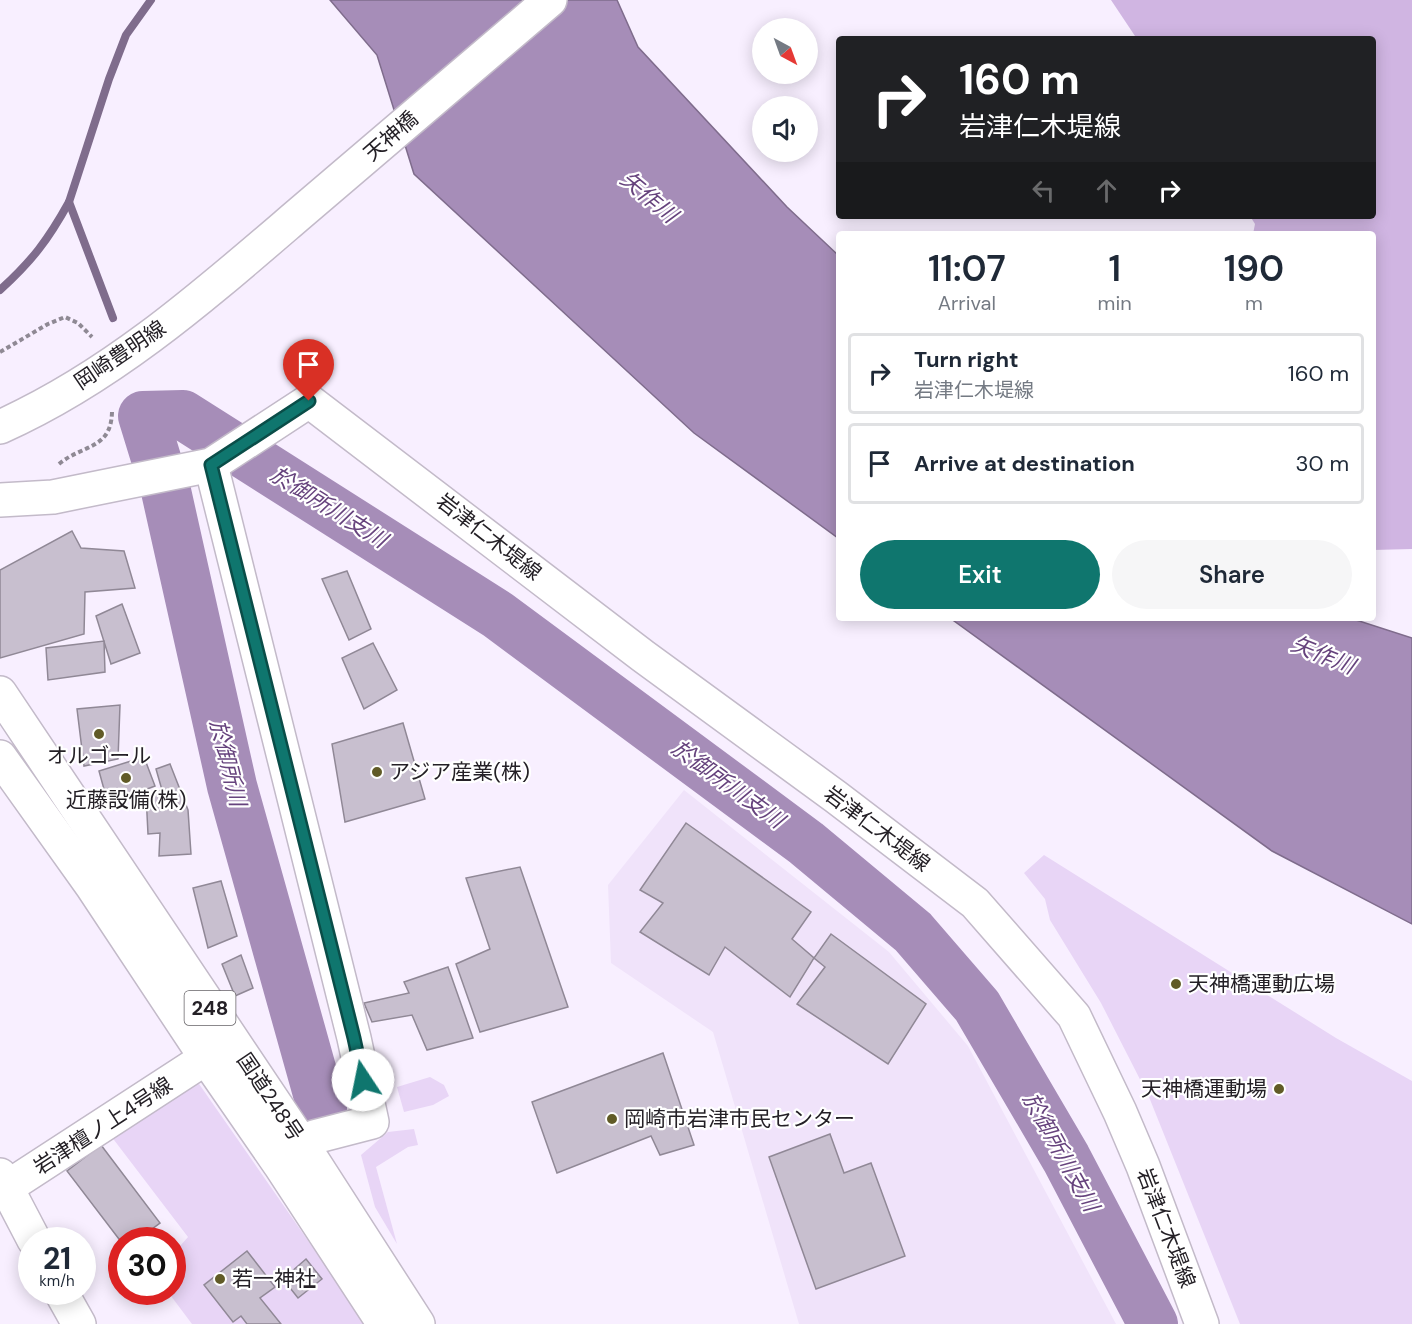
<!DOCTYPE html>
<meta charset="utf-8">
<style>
body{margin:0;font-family:"DM Sans","Noto Sans JP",sans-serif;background:#f6f6f7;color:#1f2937;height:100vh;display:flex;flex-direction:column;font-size:22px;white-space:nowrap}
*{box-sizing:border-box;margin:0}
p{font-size:20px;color:#747a83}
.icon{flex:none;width:33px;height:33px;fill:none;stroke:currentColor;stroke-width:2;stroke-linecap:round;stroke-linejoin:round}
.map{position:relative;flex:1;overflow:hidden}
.panel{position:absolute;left:836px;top:231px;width:540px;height:390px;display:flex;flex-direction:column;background:#fff;border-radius:6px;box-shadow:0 3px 15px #0003}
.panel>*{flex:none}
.hud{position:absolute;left:836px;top:36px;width:540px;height:183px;border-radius:6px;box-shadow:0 3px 15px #0003;background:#202124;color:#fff;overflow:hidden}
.needle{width:39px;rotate:139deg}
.fabs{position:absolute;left:752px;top:18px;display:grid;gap:12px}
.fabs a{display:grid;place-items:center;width:66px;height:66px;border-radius:50%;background:#fff;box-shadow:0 3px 15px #0003;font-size:30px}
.speed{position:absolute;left:18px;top:1227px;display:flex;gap:12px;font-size:30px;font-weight:700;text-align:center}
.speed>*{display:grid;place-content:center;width:78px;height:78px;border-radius:50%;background:#fff;box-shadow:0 3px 15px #0003;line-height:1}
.speed small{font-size:15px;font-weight:400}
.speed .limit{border:9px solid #d22;background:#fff;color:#111}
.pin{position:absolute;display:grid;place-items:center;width:51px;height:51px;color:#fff;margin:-62px -26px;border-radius:50% 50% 50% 0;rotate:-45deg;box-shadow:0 0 6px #0007}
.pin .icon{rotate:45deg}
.me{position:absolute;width:66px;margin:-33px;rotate:349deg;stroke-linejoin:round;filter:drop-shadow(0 0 4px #0008)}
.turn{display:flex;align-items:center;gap:21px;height:126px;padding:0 24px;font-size:27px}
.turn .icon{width:78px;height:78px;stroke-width:2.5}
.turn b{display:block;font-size:42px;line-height:51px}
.lanes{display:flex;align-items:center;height:57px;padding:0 24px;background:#0003;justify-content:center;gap:30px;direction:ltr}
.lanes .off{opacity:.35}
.eta{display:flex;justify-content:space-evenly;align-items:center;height:102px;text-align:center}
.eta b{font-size:36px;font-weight:600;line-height:42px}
.button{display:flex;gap:12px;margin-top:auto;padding:12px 24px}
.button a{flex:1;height:69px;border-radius:36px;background:#0f766e;color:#fff;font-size:24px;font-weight:600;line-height:69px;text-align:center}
.button a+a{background:#f6f6f7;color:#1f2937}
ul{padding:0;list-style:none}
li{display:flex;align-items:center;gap:18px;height:81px;margin:0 12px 9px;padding:0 12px;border:3px solid #e0e1e3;border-radius:6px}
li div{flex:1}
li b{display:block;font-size:22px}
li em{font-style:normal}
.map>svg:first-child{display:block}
.built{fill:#f0e3fa}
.green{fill:#e8d5f6}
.forest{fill:#d0b5e2}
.water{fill:#a68db8;stroke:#7f6c8c;stroke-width:1.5}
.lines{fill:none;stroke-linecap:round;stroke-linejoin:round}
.stream{stroke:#7f6c8c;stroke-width:8}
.river{stroke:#a68db8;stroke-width:50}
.building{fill:#c8bfcf;stroke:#908896;stroke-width:1.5}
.minor-casing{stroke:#c3bac9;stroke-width:36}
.major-casing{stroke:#c3bac9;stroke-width:36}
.highway-casing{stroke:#c3bac9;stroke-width:36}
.path{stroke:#8f8994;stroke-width:4;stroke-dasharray:4.5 3;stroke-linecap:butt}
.minor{stroke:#fff;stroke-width:33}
.major{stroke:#fff;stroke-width:33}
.highway{stroke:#fff;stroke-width:33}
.route-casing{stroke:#0a4d48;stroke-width:15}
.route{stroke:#0f766e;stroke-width:10}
.poi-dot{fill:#615b27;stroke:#fff;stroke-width:2}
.labels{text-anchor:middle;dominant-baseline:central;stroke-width:4.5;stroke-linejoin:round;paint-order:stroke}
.shield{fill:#fff;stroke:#666367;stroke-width:1.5}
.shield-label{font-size:20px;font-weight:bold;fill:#242026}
.street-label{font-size:21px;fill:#242026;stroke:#fff}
.poi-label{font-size:21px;fill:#242026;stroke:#fff;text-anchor:start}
.water-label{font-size:22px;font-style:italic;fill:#66437d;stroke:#fff}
</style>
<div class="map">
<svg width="1412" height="1324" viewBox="0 0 1412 1324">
<rect width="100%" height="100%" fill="#f8efff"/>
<polygon class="built" points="684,790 889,952 968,1046 1116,1324 799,1324 713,1032 611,963 608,885"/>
<g class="green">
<polygon points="1044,855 1336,1038 1412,1081 1412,1324 1240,1324 1149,1097 1101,1003 1050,920 1045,899 1024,873"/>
<polygon points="430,1077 444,1085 449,1096 433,1105 404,1112 397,1087"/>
<polygon points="197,1081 366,1324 192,1324 168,1292 172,1292 173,1254 188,1237 111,1136"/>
<polygon points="414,1129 418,1145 408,1147 376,1167 397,1244 375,1207 361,1155 388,1132"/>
</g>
<polygon class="forest" points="1111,0 1412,0 1412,549 1373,550 1372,234 1253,234 1255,224 1250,216 1372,216 1372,39 1137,39"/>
<g class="water">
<polygon points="330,0 617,0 638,47 787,207 838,255 838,538 694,433 414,174 377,55"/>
<polygon points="950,618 1350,618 1412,638 1412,924 1272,851"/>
</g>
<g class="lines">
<g class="stream">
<path d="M0 290C32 261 48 240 69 202"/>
<polyline points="113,318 69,202 109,79 126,35 151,0"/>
<polyline points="139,397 143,416"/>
</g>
<polyline class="river" points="322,1108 232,786 166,491 143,416 183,415 498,615 806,843 913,932 977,1006 1066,1158 1153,1324"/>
</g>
<g class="building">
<polygon points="72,531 81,548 124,551 135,588 85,592 84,634 0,658 0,570"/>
<polygon points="347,571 371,629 349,640 322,579"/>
<polygon points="122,604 140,653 111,664 96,616"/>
<polygon points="104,641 105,672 48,680 46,648"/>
<polygon points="373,643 397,690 364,709 342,658"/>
<polygon points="120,705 118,759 84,766 77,709"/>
<polygon points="403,723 425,799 345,822 332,744"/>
<polygon points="144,757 155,786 108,804 99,771"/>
<polygon points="170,764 188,810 191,854 159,856 160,833 148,834 146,794 162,790 156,769"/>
<polygon points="686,823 811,912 792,939 814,958 790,997 725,947 709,975 640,932 663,903 640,890"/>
<polygon points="520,867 568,1007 480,1032 456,964 490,949 466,878"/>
<polygon points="221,881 237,936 208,948 193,888"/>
<polygon points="831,934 926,1004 888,1064 797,1004 825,967 814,958"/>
<polygon points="241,955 253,988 235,996 222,964"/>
<polygon points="448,967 473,1038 427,1050 412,1015 372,1022 364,1003 409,993 404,982"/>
<polygon points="663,1053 694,1145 660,1155 651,1136 557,1173 532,1102"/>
<polygon points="830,1134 844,1173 871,1163 905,1256 816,1289 769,1157"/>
<polygon points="101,1145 160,1223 137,1240 122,1240 122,1243 67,1171"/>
<polygon points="247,1251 275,1287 260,1298 281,1324 247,1324 241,1316 233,1322 204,1285"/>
<polygon points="306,1259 322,1279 298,1298 283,1279"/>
</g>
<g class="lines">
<g class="minor-casing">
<g id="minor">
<polyline points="211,465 354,1038 372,1122 314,1137 282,1164"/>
<polyline points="0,500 53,497 211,465 309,401 643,656 836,797 975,903 1074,1016 1120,1112 1143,1166 1202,1324"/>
<polyline points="0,1175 34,1240"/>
<polyline points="0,1192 206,1058"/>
<polyline points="61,1292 79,1324"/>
</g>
</g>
<g class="major-casing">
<path id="major" d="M0 427C112 377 206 294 298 215 382 143 466 72 550 0"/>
</g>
<g class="highway-casing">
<g id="highway">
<polyline points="0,693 304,1147 418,1324"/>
<polyline points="0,757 92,886 206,1058 280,1165 384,1324"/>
</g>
</g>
<g class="path">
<polyline points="0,352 48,324 65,317 78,323 92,337"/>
<path d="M59 464C83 444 111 450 112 412"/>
</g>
<use href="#minor" class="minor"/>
<use href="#major" class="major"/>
<use href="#highway" class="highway"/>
</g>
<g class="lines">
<g class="route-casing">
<polyline id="route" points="309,401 211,465 354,1038 363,1080"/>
</g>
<use href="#route" class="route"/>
</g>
<g class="poi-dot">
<circle cx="99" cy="734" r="6"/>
<circle cx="377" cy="772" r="6"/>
<circle cx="126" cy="778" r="6"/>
<circle cx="1176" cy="984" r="6"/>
<circle cx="1279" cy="1089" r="6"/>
<circle cx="612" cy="1119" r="6"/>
<circle cx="220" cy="1279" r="6"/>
</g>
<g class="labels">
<rect class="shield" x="184.5" y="991" width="51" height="34" rx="4.5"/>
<g class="shield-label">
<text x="210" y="1008">248</text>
</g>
<g class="street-label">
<text transform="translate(391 136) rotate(-41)">天神橋</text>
<text transform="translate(120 355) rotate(-34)">岡崎豊明線</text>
<text transform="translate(489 537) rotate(38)">岩津仁木堤線</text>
<text transform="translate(877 829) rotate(37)">岩津仁木堤線</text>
<text transform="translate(270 1097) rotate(56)">国道248号</text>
<text transform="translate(103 1126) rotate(-33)">岩津檀ノ上4号線</text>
<text transform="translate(1166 1228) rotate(69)">岩津仁木堤線</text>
</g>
<g class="poi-label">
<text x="99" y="756" text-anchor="middle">オルゴール</text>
<text x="389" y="772">アジア産業(株)</text>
<text x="126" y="800" text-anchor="middle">近藤設備(株)</text>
<text x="1188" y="984">天神橋運動広場</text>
<text x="1267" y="1089" text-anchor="end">天神橋運動場</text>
<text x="624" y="1119">岡崎市岩津市民センター</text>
<text x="232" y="1279">若一神社</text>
</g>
<g class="water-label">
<text transform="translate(649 197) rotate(40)">矢作川</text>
<text transform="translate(329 507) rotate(32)">於御所川支川</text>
<text transform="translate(1323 655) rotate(22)">矢作川</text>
<text transform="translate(228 763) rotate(76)">於御所川</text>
<text transform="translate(728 784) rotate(36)">於御所川支川</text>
<text transform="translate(1061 1152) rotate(61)">於御所川支川</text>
</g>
</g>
</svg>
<div class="fabs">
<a><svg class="needle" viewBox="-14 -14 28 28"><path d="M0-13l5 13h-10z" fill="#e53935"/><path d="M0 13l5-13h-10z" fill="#747a83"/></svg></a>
<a><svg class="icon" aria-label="sound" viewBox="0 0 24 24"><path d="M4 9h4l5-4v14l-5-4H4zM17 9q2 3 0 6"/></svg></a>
</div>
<div class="speed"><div>21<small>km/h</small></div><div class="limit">30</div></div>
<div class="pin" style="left:309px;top:401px;background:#d93025"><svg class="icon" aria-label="arrive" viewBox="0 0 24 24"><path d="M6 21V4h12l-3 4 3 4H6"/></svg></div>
<svg class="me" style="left:363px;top:1080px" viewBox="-20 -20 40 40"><circle r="19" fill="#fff"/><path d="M0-13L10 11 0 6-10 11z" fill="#0f766e"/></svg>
<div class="hud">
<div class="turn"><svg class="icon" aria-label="right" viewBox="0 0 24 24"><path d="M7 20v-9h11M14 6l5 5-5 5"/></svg><div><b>160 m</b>岩津仁木堤線</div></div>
<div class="lanes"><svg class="icon off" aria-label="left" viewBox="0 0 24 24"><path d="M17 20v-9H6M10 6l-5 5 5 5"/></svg><svg class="icon off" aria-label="ahead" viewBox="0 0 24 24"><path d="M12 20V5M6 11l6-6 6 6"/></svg><svg class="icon" aria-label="right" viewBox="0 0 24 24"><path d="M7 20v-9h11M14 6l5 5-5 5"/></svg></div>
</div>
<section class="panel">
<div class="eta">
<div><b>11:07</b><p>Arrival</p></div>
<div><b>1</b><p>min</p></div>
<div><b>190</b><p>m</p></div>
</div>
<ul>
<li><svg class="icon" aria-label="right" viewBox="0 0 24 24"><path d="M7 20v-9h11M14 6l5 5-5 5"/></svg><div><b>Turn right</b><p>岩津仁木堤線</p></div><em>160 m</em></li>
<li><svg class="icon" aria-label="arrive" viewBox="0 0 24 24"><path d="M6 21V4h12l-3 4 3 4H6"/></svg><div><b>Arrive at destination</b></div><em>30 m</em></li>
</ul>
<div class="button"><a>Exit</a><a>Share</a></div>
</section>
</div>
